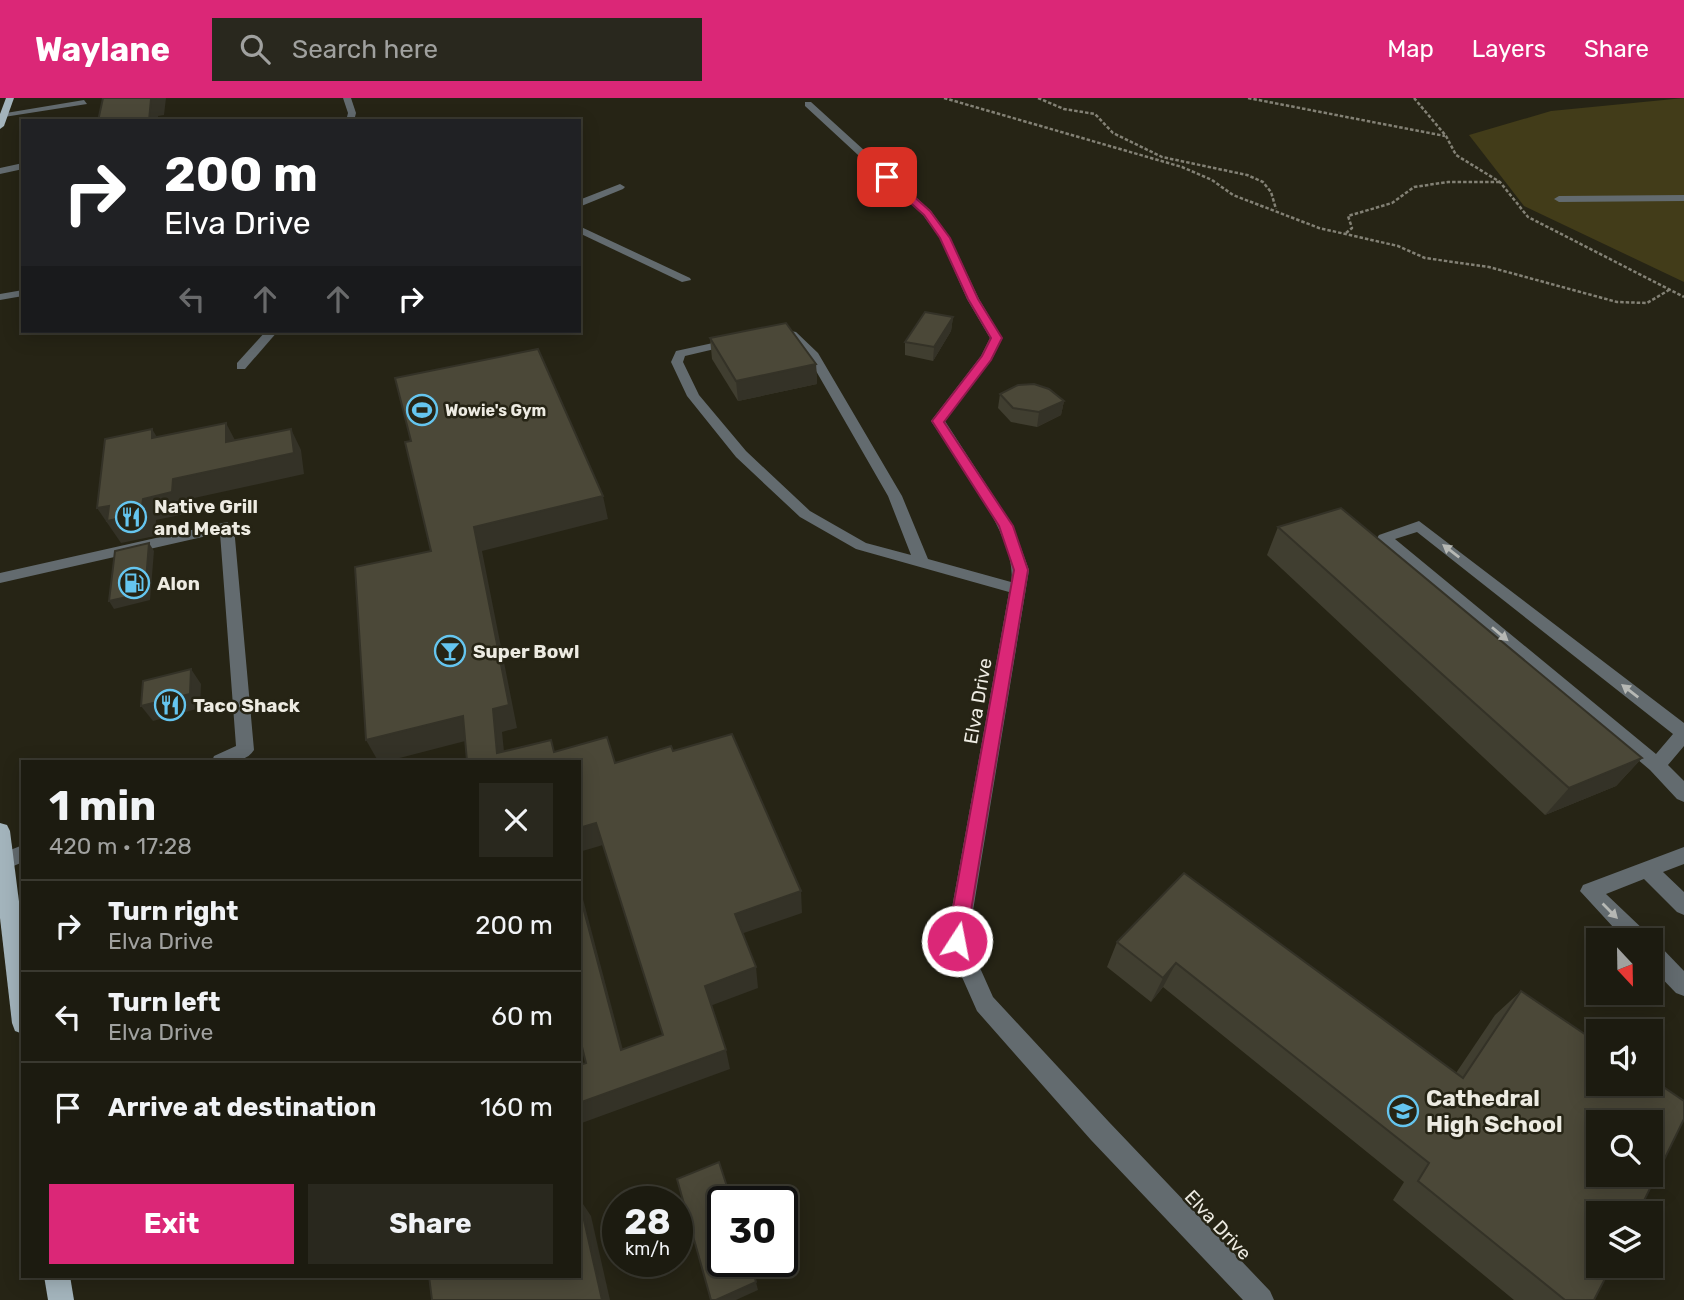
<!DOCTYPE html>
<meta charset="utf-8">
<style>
body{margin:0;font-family:Rubik,sans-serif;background:#29281e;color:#f1f3f6;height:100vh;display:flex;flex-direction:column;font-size:26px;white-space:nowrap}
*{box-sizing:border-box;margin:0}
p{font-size:23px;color:#a0a19f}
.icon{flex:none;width:38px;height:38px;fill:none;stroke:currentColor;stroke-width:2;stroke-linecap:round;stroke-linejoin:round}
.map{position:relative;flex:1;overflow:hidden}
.side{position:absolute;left:21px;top:662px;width:560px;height:518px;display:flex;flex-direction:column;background:#1c1b10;border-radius:0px;box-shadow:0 4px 18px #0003,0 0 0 2px #3a3930}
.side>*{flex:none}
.banner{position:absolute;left:21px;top:21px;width:560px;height:214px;border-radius:0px;box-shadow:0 4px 18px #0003,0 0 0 2px #3a3930;background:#202124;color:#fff;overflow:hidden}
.needle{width:46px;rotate:158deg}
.buttons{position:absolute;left:1586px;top:830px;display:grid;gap:14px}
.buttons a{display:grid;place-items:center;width:77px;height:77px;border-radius:0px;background:#1c1b10;box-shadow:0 4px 18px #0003,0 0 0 2px #3a3930;font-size:35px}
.speed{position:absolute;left:602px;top:1088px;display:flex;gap:14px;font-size:35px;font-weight:700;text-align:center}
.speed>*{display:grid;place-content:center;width:91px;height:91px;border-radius:50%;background:#1c1b10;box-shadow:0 4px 18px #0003,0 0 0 2px #3a3930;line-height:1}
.speed small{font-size:18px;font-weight:400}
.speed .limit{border:4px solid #111;border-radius:10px;background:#fff;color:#111}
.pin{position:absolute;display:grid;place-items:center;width:60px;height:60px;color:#fff;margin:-30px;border-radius:14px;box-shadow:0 4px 10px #0006}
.me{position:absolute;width:77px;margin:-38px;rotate:11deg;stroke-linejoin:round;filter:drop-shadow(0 0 5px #0008)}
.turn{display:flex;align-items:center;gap:24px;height:147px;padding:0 28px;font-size:32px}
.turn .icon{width:91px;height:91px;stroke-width:2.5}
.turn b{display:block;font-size:49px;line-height:60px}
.lanes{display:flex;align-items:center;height:66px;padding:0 28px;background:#0003;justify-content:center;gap:35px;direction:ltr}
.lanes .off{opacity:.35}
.round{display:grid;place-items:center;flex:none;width:74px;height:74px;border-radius:0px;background:#29281e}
.overview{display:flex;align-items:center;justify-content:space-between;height:119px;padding:0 28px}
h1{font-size:42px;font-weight:700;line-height:52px}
.action{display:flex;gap:14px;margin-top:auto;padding:14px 28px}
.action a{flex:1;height:80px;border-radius:0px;background:#db2777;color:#fff;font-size:28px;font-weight:700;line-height:80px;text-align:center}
.action a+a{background:#29281e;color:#f1f3f6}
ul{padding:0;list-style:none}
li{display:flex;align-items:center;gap:21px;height:91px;padding:0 28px;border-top:2px solid #3a3930}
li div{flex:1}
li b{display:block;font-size:26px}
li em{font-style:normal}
header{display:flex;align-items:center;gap:42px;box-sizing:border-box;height:98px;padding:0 35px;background:#db2777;color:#fff}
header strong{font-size:33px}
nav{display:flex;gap:38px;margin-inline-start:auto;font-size:24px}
.search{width:490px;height:63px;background:#29281e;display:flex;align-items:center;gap:18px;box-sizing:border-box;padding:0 24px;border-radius:0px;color:#a0a19f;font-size:26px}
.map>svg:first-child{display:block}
.green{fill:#423c19}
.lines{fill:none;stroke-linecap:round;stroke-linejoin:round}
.path{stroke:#838175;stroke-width:2.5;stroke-dasharray:3.5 2;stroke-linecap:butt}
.minor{fill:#636b6f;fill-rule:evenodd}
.major{fill:#a3b4bc;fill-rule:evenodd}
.wall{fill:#403e30}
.shaded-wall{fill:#343227}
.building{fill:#4b4838;stroke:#343227;stroke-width:2;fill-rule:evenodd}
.oneway{fill:#b6b8b4}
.route{fill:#db2777;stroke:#8e194d;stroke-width:2}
.labels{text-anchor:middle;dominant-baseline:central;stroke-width:5;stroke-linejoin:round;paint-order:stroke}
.far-poi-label{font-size:16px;font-weight:bold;fill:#edebe2;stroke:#262415;text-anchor:start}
.poi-label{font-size:19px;font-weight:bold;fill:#edebe2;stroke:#262415;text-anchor:start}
.street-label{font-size:19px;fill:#edebe2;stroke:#262415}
.near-poi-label{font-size:23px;font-weight:bold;fill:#edebe2;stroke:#262415;text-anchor:start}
</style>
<header>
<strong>Waylane</strong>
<div class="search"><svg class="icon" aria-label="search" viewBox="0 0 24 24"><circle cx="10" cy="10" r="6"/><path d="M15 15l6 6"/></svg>Search here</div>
<nav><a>Map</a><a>Layers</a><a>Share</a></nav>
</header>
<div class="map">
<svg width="1684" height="1202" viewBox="0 0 1684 1202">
<rect width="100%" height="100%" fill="#262415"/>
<polygon class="green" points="1684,0 1684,184 1524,108 1469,37 1551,13"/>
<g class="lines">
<g class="path">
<polyline points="944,0 1182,69 1212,82 1233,97 1319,130 1398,148 1425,160 1489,169 1617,204 1647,205 1669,192"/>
<polyline points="1038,0 1064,11 1095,16 1113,35 1162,59 1247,77 1263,84 1271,94 1276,111"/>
<polyline points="1248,0 1445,38"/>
<polyline points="1414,0 1446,38 1456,57 1500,84 1528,119 1684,199"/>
<polyline points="1346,135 1352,130 1348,118 1392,105 1414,89 1448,84 1500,84"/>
</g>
<g class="minor">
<polygon points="343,0 351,0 356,15 354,23 346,23 348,15"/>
<polygon points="84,2 87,6 4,19 0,16"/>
<path d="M805 4H811L931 113 950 140 979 201 1002 240 993 259 945 323 1013 428 1029 472 968 843 993 899 1109 1024 1270 1193 1274 1202H1243L1091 1042 977 913 946 843 1009 494 856 451 800 419 736 359 687 298 671 264 676 253 736 240V246L685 258 683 264 699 297 746 353 810 413 866 445 911 457 888 398 808 259 793 242 767 235 780 231 796 234 818 255 902 398 928 461 1011 484C1019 442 955 360 931 323L981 258 990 240 967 201 940 140 923 117 805 8Z"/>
<polygon points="23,65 23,71 0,76 0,70"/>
<polygon points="620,86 625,89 623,91 579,109 579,102"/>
<polygon points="1684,97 1684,103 1559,104 1554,101 1559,98"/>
<polygon points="579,128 690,180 691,182 682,184 579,135"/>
<polygon points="23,192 23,198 0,202 0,196"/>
<polygon points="266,233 278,233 245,271 237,271 237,265"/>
<path d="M1419 423 1684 625V648L1668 667 1684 683V704L1677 701 1650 672 1377 440 1379 437ZM1417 434 1673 636 1656 656 1395 441Z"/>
<path d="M227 424 234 429 254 652C245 666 227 663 212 663L214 658 236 648 220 435 0 485V475Z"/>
<polygon points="23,747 23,764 4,772 0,770 0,756"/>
<polygon points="1684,749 1684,766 1663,774 1684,794 1684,817 1677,814 1644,781 1606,796 1647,835 1650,842 1625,842 1580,793 1583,787"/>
<polygon points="1650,843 1658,846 1684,873 1684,898 1676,895 1650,868"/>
</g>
<g class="major">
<polygon points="6,0 14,0 4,28 0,31 0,16"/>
<polygon points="0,725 7,727 10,733 23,835 23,936 15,933 12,925 0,820"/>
<polygon points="44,1178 70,1178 74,1202 48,1202"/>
</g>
</g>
<g class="wall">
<polygon points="953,219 951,233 933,263 905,257 905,244"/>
<polygon points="710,240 816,266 817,286 738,303 712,261"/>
<polygon points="1000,296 1064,303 1061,317 1037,329 1011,324 998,310"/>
<polygon points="1278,429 1642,660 1616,688 1545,717 1267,457"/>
<polygon points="1184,775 1456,975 1495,917 1521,893 1594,1202 1514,1202 1393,1102 1404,1084 1163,889 1151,904 1107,869 1117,844"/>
</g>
<g class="shaded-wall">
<polygon points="156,0 166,0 164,17 158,18 158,23 149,23 151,1"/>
<polygon points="953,219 951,233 933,263 934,249"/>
<polygon points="816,266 817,286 738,303 736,283"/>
<polygon points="1064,303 1061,317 1037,329 1039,314"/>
<polygon points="226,325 237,346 226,344"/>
<polygon points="152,331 165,352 152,340"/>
<polygon points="291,331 301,352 304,376 185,402 185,416 156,422 155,438 121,445 97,410 143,401 173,381"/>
<polygon points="603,398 608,421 482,453 517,630 502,634 505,663 497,655 474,429"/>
<polygon points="149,445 154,453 150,502 114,511 109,503"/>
<polygon points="191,571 201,586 200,610 153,623 141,608"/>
<polygon points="463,618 473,641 388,663 378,663 366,642"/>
<polygon points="1642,660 1616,688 1545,717 1569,690"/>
<polygon points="596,725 603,747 579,754 579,730"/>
<polygon points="579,786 628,971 621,952 579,794"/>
<polygon points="801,793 802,815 738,837 735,816"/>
<polygon points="1176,865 1163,889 1151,904 1163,880"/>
<polygon points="756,869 758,890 710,908 705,888"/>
<polygon points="726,952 730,971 579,1026 579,1005"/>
<polygon points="579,1100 591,1118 610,1202 602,1202"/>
<polygon points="756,1184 758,1192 736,1202 716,1202"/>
</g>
<g class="building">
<polygon points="103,0 156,0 151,1 149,23 98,23"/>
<polygon points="925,214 953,219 934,249 905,244"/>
<polygon points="786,225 816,266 736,283 710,240"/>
<polygon points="538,251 603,398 474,429 509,607 493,611 497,655 551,642 554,654 607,639 615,665 671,648 673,653 732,636 801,793 735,816 756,869 705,888 726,952 579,1005 579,967 586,965 579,937 579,794 621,952 663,937 596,725 579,730 579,663 467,663 463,618 366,642 355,469 431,453 405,344 411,343 395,280"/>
<polygon points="1034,286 1049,291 1064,303 1039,314 1013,310 1000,296 1018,287"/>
<polygon points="226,325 226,344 291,331 294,355 173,381 172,394 143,401 141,416 107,423 109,408 97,410 105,341 152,331 152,340"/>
<polygon points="1341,410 1642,660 1569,690 1278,429"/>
<polygon points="149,445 145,495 109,503 115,453"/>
<polygon points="191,571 190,596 141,608 143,583"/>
<path d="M1184 775 1463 980 1521 893 1598 945V985H1650V980L1684 1003V1021L1638 1115H1598V1167H1612L1594 1202H1565L1418 1083 1429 1065 1176 865 1163 880 1117 844ZM1598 1024H1650V1076H1598Z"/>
<polygon points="719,1064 732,1104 723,1104 723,1164 750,1164 756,1184 716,1202 711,1202 677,1081"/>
<polygon points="579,1100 602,1202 432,1202 429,1178 579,1178"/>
</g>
<defs><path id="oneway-solid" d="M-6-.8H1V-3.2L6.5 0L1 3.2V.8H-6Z" transform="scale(1.75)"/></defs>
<g class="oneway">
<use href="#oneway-solid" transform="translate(1451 453) rotate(-142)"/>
<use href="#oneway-solid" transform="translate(1500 536) rotate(40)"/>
<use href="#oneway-solid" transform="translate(1630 593) rotate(-142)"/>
<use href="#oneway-solid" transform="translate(1610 813) rotate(45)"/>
</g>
<polygon class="route" points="884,77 890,77 930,113 950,140 978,201 1002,240 991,262 944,324 1013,428 1028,472 966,843 963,849 957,851 950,849 947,843 1014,472 999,428 932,323 982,258 991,240 968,201 940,140 924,117 884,81"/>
<defs>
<g id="stadium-ring" transform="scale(1.575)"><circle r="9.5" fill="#262415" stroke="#65c5ef" stroke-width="1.5"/><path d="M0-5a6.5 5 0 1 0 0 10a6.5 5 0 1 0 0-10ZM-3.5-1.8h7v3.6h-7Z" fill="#65c5ef"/></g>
<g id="restaurant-ring" transform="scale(1.575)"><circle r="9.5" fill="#262415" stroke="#65c5ef" stroke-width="1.5"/><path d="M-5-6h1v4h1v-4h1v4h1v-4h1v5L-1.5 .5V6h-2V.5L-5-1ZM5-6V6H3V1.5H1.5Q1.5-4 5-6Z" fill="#65c5ef"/></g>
<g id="fuel-ring" transform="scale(1.575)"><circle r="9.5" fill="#262415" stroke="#65c5ef" stroke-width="1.5"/><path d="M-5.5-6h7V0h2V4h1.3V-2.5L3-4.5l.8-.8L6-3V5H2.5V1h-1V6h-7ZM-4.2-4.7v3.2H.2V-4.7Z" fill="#65c5ef"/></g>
<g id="bar-ring" transform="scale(1.575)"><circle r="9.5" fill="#262415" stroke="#65c5ef" stroke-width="1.5"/><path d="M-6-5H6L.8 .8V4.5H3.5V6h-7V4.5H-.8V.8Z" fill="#65c5ef"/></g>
<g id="school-ring" transform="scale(1.575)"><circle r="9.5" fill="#262415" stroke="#65c5ef" stroke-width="1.5"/><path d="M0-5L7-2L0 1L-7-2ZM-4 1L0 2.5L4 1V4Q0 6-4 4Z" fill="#65c5ef"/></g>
</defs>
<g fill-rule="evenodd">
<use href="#stadium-ring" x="422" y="312"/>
<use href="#restaurant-ring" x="131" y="419"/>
<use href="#fuel-ring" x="134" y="485"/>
<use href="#bar-ring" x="450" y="553"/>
<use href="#restaurant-ring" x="170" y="607"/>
<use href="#school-ring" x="1403" y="1013"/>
</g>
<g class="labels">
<g class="far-poi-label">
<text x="445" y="312">Wowie's Gym</text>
</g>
<g class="poi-label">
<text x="154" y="408">Native Grill<tspan x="154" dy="22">and Meats</tspan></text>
<text x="157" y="485">Alon</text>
<text x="473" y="553">Super Bowl</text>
<text x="193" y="607">Taco Shack</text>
</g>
<g class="street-label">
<text transform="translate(978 603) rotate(-80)">Elva Drive</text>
<text transform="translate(1218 1127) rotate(47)">Elva Drive</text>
</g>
<g class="near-poi-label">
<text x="1426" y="1000">Cathedral<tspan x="1426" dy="26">High School</tspan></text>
</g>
</g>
</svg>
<div class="buttons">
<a><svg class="needle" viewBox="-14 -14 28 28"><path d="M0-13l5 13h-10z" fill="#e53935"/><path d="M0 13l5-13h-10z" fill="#a0a19f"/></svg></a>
<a><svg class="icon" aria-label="sound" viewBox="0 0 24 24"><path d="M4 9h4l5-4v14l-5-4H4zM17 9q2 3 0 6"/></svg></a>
<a><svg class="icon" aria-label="search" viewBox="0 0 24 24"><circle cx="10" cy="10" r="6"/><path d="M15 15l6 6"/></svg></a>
<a><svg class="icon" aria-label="layers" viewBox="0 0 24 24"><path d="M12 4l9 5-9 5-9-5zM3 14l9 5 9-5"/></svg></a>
</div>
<div class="speed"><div>28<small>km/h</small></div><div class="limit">30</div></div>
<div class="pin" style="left:887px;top:79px;background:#d93025"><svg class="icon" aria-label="arrive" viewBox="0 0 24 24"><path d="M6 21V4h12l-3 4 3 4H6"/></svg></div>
<svg class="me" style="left:957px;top:843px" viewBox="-20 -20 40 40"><circle r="17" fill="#db2777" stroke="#fff" stroke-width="3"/><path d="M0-11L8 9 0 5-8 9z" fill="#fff"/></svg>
<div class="banner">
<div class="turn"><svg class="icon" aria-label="right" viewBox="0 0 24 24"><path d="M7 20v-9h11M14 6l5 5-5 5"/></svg><div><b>200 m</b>Elva Drive</div></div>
<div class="lanes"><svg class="icon off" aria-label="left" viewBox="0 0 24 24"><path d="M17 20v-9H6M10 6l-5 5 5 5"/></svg><svg class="icon off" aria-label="ahead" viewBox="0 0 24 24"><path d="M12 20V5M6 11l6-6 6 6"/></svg><svg class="icon off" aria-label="ahead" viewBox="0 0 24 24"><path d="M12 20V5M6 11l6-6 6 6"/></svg><svg class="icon" aria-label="right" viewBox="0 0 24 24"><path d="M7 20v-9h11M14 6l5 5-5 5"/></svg></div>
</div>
<section class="side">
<div class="overview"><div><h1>1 min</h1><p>420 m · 17:28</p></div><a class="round"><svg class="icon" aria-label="close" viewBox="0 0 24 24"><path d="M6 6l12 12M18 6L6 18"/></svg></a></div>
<ul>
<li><svg class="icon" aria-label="right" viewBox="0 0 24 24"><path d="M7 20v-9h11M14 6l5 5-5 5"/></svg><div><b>Turn right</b><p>Elva Drive</p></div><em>200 m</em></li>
<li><svg class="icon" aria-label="left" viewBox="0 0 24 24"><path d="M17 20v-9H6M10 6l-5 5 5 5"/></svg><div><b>Turn left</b><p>Elva Drive</p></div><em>60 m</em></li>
<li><svg class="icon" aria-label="arrive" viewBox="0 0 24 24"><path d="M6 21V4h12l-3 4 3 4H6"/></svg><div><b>Arrive at destination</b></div><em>160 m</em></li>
</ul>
<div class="action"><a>Exit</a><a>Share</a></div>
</section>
</div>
